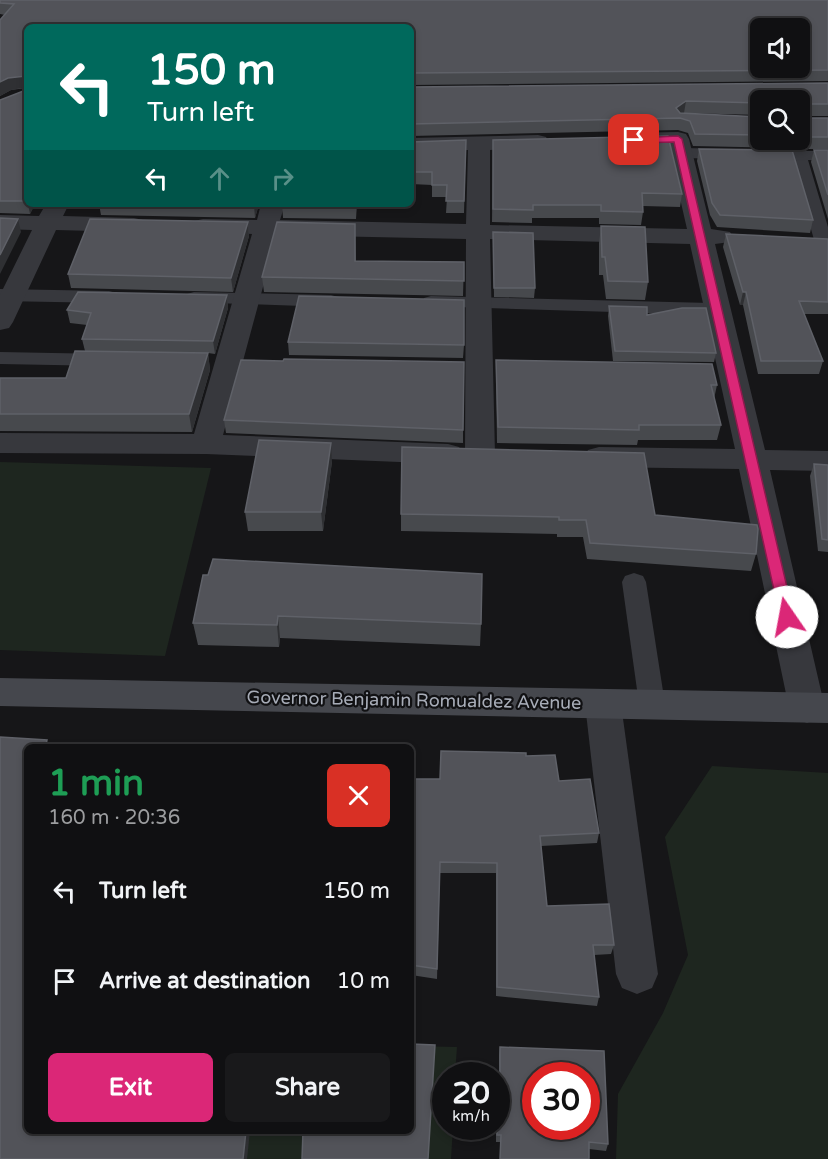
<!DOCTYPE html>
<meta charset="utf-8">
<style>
body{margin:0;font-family:"Varela Round",sans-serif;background:#19191b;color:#f1f3f6;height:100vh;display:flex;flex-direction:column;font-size:22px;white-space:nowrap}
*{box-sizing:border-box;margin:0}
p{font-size:20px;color:#9c9d9f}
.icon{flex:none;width:33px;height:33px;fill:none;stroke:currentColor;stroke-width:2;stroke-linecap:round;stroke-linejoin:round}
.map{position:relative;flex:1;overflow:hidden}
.panel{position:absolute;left:24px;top:744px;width:390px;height:390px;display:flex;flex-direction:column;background:#101012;border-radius:9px;box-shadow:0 3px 9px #0003,0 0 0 2px #303032}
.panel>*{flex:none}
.banner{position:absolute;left:24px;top:24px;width:390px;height:183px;border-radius:9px;box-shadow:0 3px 9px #0003,0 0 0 2px #303032;background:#00695c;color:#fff;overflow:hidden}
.buttons{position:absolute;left:750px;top:18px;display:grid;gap:12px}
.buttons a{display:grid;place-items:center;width:60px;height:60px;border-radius:9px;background:#101012;box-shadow:0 3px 9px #0003,0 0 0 2px #303032;font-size:30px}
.speed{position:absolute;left:432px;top:1062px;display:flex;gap:12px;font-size:30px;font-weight:700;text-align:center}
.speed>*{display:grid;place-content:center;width:78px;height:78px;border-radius:50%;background:#101012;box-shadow:0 3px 9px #0003,0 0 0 2px #303032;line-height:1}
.speed small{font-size:15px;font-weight:400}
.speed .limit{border:9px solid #d22;background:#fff;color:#111}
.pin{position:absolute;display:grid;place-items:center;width:51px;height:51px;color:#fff;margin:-26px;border-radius:12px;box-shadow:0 3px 9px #0006}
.me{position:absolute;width:66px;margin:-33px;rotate:348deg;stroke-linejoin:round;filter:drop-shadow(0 0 4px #0008)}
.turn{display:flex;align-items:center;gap:21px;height:126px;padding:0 24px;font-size:27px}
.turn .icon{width:78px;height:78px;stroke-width:2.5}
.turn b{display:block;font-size:42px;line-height:51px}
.lanes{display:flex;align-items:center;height:57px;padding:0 24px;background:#0003;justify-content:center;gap:30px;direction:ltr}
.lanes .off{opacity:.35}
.round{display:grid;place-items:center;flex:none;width:63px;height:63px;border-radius:9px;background:#19191b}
.head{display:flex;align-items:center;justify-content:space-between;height:102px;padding:0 24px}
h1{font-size:36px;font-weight:800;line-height:45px;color:#1e9e55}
.cta{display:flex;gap:12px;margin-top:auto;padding:12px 24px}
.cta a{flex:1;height:69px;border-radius:9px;background:#db2777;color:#fff;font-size:24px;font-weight:800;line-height:69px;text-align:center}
.cta a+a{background:#19191b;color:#f1f3f6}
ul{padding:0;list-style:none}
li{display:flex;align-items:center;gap:18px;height:90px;padding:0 24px}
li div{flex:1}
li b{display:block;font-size:22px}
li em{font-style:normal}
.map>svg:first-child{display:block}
.green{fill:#1e261f}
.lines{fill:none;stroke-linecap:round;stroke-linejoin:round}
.lane{fill:#37383d;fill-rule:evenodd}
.street{fill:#37383d;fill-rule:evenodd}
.secondary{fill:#45474d;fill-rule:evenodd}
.wall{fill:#47494d}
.shaded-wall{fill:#2f3033}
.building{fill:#525359;stroke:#5f6168;stroke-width:1.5;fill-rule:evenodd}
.route{fill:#db2777;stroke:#8e194d;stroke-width:1.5}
.labels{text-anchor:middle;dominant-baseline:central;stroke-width:4.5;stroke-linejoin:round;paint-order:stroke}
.street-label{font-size:18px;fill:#a8adb8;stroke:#111113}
</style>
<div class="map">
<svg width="828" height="1159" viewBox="0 0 828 1159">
<rect width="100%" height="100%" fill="#161618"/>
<g class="green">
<polygon points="0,462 211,468 165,656 0,650"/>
<polygon points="712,766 828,773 828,1159 616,1159 618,1094 663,1013 688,955 665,837"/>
<polygon points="411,1046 457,1047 455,1075 446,1076 446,1126 453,1127 451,1159 0,1159 27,1131 411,1131"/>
</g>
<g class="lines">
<g class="lane">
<polygon points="800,139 805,151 828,151 828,161 808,160 828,227 828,247 818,247 815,243 791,160 681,158 673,153 681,148 788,150 786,142 788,140"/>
<polygon points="0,289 109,291 116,293 118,297 116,301 109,303 0,301"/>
<polygon points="194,292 331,295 338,297 340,301 338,305 331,307 187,302 185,298 187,294"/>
<polygon points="431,296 711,303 718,305 721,309 718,313 711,315 424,306 422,302 424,298"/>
<polygon points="0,352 106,354 113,356 116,360 113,364 106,366 0,364"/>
<polygon points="634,573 643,576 646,582 665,704 661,711 652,715 643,711 639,704 622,582 625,576"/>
</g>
<g class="street">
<polygon points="678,132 686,134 689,139 711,229 730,232 733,237 730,242 715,244 765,450 828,451 828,471 770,470 825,708 820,718 807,723 794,718 789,708 739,469 599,467 588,464 584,457 588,450 599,447 735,449 690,244 490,239 495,455 491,462 480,465 469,462 465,455 466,239 277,235 223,435 448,444 459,447 463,454 459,461 448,464 206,454 0,453 0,433 194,434 252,234 194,231 191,226 194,221 203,219 257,220 261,204 285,204 280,220 466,224 468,150 411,152 411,138 538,135 546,137 549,142 546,147 490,150 490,225 687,229 668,146 618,145 615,140 618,135 626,133"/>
<polygon points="46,204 66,204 68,206 63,216 134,218 143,220 146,225 143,230 134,232 56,230 13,322 9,328 0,330 0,295 32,230 0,229 0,215 39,216"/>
<polygon points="603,690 616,694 621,704 658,974 652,988 637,994 622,988 616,974 585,704 590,694"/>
</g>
<polygon class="secondary" points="0,678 828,693 828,723 0,706"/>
</g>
<g class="wall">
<polygon points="0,0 828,0 828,81 411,85 411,27 27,27 27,204 35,204 30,214 0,213 0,100 26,90 26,88 11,90 0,96 0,20 5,15 0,14"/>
<polygon points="828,83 828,116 801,116 801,118 828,118 828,149 807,149 800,137 800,100 760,100 760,115 683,113 760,117 760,140 787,140 785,148 693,146 688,133 678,130 411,136 411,87"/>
<polygon points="466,140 464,213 446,213 447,197 432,197 432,185 411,184 411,142"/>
<polygon points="493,140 682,194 680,207 643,206 643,212 641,225 599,224 599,218 532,218 532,223 492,222"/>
<polygon points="699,149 813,220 810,233 717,227 710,215 697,161"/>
<polygon points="814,150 828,150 828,219 811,162"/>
<polygon points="99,204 259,204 255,218 101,215"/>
<polygon points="282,204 357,204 356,219 283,218"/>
<polygon points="248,222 249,236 233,292 71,288 68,274"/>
<polygon points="355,224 356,261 464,262 463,296 264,292 262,277"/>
<polygon points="601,226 648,282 645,300 606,299 603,275 599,275 599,243"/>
<polygon points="493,232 535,288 534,298 494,297"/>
<polygon points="726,234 828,239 828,314 804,314 823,361 819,374 758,374 743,305 740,305 723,247"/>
<polygon points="227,295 228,308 215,354 208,353 210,370 192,432 0,431 0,378 66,378 85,351 82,339 87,325 70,323 67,310"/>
<polygon points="609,306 647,315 716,353 714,362 613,361 608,316"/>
<polygon points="288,342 464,345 463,358 289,355"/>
<polygon points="496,360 717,385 714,399 721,425 717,440 638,440 637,445 497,443 496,375"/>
<polygon points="224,420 463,430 463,443 226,433"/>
<polygon points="332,461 323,531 248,531 245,512"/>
<polygon points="814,464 828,465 828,552 818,551 810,476"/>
<polygon points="401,514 655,515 756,554 751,571 587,559 583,537 557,537 557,534 401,531"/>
<polygon points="203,575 481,624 480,646 280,638 279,647 198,645 193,623"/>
<polygon points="526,756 559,781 599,833 597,843 541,846 547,906 614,945 611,954 594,955 599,997 597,1006 496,996 496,873 440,873 437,979 411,975 411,779 440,779"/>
<polygon points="500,1047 608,1144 606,1151 589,1149 589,1159 500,1159 500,1142 496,1142 496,1126 499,1101 499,1055"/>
</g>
<g class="shaded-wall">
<polygon points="26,76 27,87 11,90 0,96 0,82 8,78"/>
<polygon points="686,101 684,113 676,118 676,108"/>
<polygon points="800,125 803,125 800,137"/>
<polygon points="28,204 35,204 30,214"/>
<polygon points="254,204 259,204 255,218 254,205"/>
<polygon points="18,219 21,232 0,274 0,255"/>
<polygon points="248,222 249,236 233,292 231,278"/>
<polygon points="743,292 746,292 743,305 740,305"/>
<polygon points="227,295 228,308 215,354 213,341"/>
<polygon points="208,353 210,370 192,432 189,414"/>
<polygon points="331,443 332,461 323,531 321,512"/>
<polygon points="278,616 280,638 279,647 277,625"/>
<polygon points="47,740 50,747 45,747"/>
<polygon points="246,1131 250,1131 247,1159 243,1159"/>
</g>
<g class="building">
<path d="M0 0H828V70L411 73V27H27V201H0V100L26 90V76L8 78 0 82V20L14 4 0 3ZM760 28H800V68H760Z"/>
<polygon points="828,83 828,104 803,104 801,106 801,118 828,118 828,137 810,137 803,125 800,125 800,100 760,100 760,103 686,101 676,108 680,113 760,117 760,135 695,134 690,121 680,118 411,124 411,87"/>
<polygon points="668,136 682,194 642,193 643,212 601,211 601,205 533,205 533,210 493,209 493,140"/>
<polygon points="466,140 464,201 446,201 447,185 432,185 432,172 411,172 411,142"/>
<polygon points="699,149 792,150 813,220 720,215 712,203"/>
<polygon points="814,150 828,150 828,195"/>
<polygon points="195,204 254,204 254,205"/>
<polygon points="282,204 356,204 356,207 282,205"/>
<polygon points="0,218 18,219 0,255"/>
<polygon points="90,219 248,222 231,278 68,274"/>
<polygon points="277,222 355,224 355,261 464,262 464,281 262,277"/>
<polygon points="601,226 645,227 648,282 608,281 605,257 602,257"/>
<polygon points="493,232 533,233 535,288 494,288"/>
<polygon points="726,234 828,239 828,302 799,301 823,361 761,361 746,292 743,292"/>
<polygon points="78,292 227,295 213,341 82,339 91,313 67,310"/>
<polygon points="299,296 464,300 464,345 288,342"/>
<polygon points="609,306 647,307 647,315 682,308 706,308 716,353 615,351"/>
<polygon points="75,351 208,353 189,414 0,414 0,378 66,378"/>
<polygon points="284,359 464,362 463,430 224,420 241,360 283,361"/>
<polygon points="496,360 712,364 717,385 711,385 721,425 639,425 639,430 498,427"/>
<polygon points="259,440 331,443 321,512 245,512"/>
<polygon points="402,447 644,453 655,515 757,525 758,529 756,554 590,543 586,520 559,520 559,517 401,514"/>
<polygon points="814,464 828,465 828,540 822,539"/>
<polygon points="213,559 482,574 481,624 278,616 277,625 193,623 203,575 208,575"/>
<polygon points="0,737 47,740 45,747 27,747 27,1131 246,1131 243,1159 0,1159"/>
<polygon points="441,751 526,753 526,756 555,755 559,781 590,779 599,833 540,836 547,906 609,904 614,945 593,945 599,997 497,987 497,863 440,862 437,969 411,965 411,779 440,779"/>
<polygon points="411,1044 435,1045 428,1159 302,1159 303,1131 411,1131"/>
<path d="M500 1047 604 1051 608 1144 589 1142V1159H500L501 1135H497V1101H500ZM536 1076H586V1126H536Z"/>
</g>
<polygon class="route" points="678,136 682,139 794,617 787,623 780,617 674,142 634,143 629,140 634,138"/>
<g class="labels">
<g class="street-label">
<text transform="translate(414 700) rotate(1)">Governor Benjamin Romualdez Avenue</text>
</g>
</g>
</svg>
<div class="buttons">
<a><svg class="icon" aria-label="sound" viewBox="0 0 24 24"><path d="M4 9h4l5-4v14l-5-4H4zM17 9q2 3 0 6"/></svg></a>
<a><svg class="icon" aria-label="search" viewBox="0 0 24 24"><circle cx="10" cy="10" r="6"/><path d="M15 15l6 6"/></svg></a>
</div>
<div class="speed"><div>20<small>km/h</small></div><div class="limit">30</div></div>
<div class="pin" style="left:634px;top:140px;background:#d93025"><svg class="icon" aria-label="arrive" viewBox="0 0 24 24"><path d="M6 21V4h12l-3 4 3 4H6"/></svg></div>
<svg class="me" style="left:787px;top:617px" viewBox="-20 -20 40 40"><circle r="19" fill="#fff"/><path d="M0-13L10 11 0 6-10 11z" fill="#db2777"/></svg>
<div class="banner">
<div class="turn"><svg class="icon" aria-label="left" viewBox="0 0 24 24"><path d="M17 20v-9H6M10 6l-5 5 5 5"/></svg><div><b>150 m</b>Turn left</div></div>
<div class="lanes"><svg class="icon" aria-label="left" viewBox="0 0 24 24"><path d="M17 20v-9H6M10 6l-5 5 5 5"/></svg><svg class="icon off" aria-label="ahead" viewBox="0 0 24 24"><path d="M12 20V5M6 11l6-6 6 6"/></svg><svg class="icon off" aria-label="right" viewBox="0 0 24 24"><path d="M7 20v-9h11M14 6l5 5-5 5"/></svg></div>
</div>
<section class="panel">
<div class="head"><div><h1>1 min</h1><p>160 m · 20:36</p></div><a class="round" style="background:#d93025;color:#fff"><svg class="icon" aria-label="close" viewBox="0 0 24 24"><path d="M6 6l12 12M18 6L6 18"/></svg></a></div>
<ul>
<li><svg class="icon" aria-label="left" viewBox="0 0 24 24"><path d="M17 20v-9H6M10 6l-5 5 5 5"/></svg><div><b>Turn left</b></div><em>150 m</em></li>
<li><svg class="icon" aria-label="arrive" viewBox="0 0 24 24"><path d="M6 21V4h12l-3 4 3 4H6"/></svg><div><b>Arrive at destination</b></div><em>10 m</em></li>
</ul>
<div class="cta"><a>Exit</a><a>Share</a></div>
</section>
</div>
